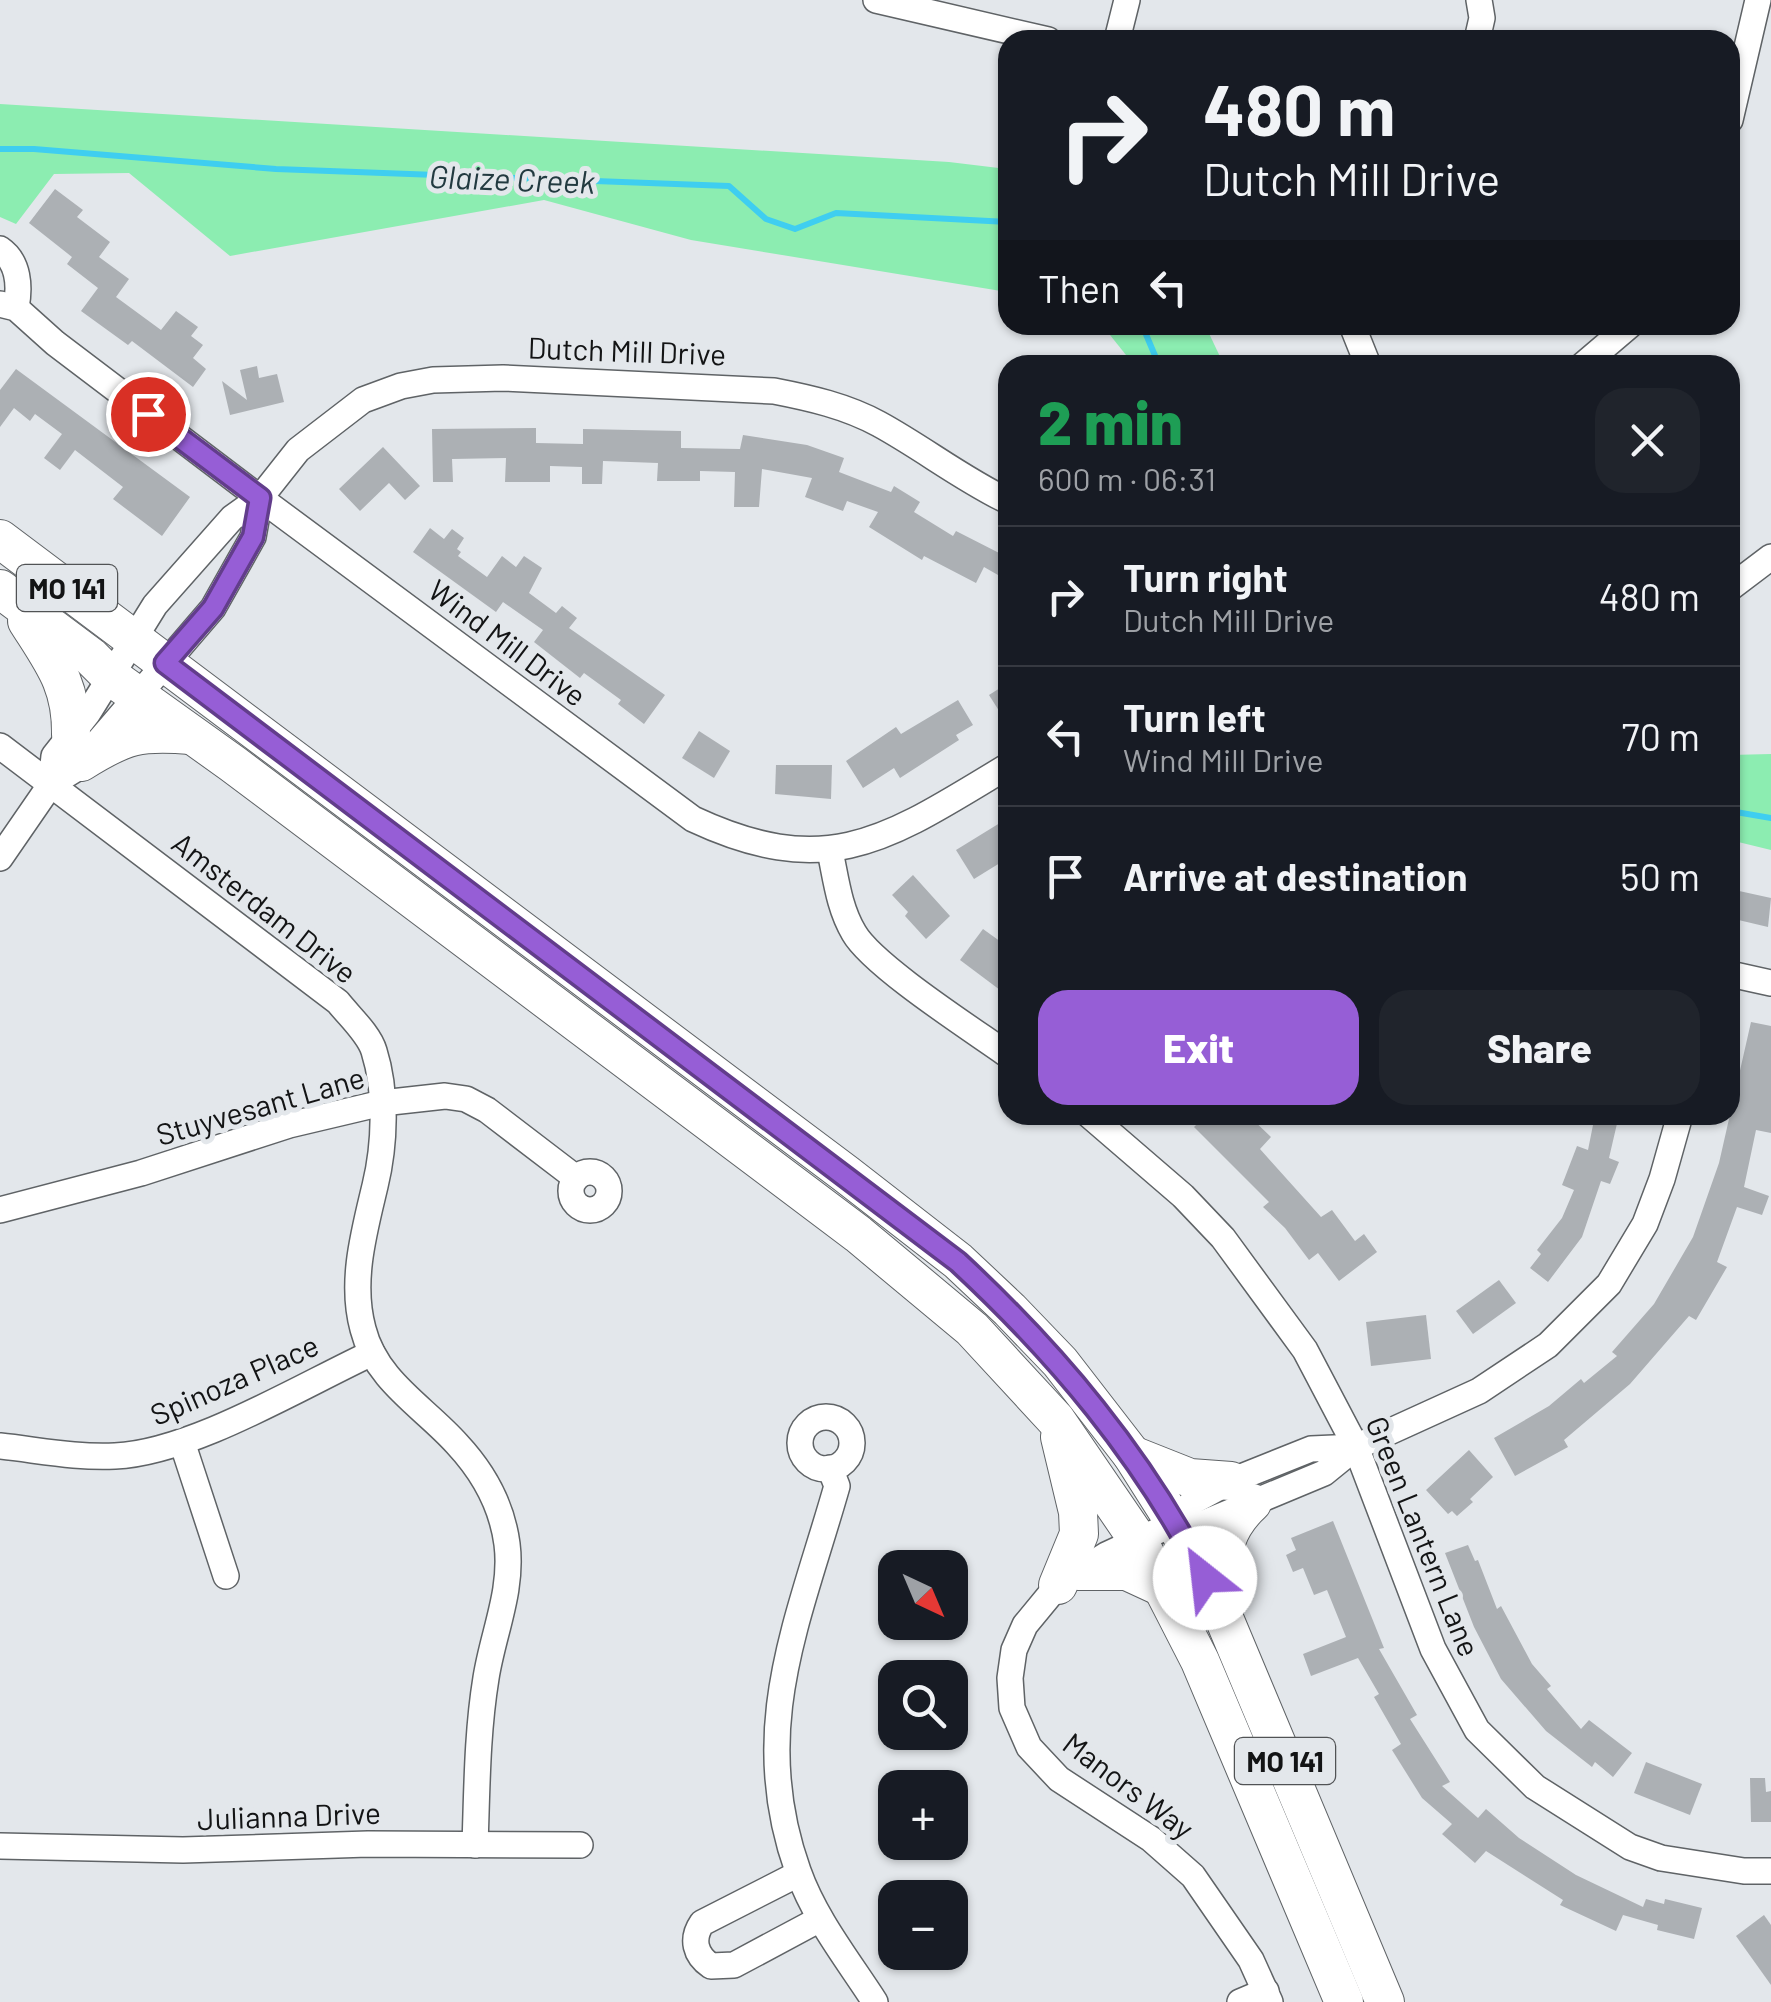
<!DOCTYPE html>
<meta charset="utf-8">
<style>
body{margin:0;font-family:Barlow,sans-serif;background:#20242c;color:#f1f3f6;height:100vh;display:flex;flex-direction:column;font-size:38px;white-space:nowrap}
*{box-sizing:border-box;margin:0}
p{font-size:32px;color:#9ea1a6}
.icon{flex:none;width:55px;height:55px;fill:none;stroke:currentColor;stroke-width:2;stroke-linecap:round;stroke-linejoin:round}
.map{position:relative;flex:1;overflow:hidden}
.details{position:absolute;left:998px;top:355px;width:742px;height:770px;display:flex;flex-direction:column;background:#171b24;border-radius:30px;box-shadow:0 2px 8px #0004}
.details>*{flex:none}
.top-card{position:absolute;left:998px;top:30px;width:742px;height:305px;border-radius:30px;box-shadow:0 2px 8px #0004;background:#171b24;color:#f1f3f6;overflow:hidden}
.needle{width:65px;rotate:136deg}
.buttons{position:absolute;left:878px;top:1550px;display:grid;gap:20px}
.buttons a{display:grid;place-items:center;width:90px;height:90px;border-radius:20px;background:#171b24;box-shadow:0 2px 8px #0004;font-size:50px}
.pin{position:absolute;display:grid;place-items:center;width:85px;height:85px;color:#fff;margin:-42px;border:5px solid #fff;border-radius:50%;box-shadow:0 2px 10px #0007}
.me{position:absolute;width:110px;margin:-55px;rotate:331deg;stroke-linejoin:round;filter:drop-shadow(0 0 8px #0008)}
.turn{display:flex;align-items:center;gap:35px;height:210px;padding:0 40px;font-size:45px}
.turn .icon{width:130px;height:130px;stroke-width:2.5}
.turn b{display:block;font-size:70px;line-height:85px}
.then{display:flex;align-items:center;height:95px;padding:0 40px;background:#0003;gap:20px;font-size:38px}
.round{display:grid;place-items:center;flex:none;width:105px;height:105px;border-radius:30px;background:#20242c}
.head{display:flex;align-items:center;justify-content:space-between;height:170px;padding:0 40px}
h1{font-size:60px;font-weight:800;line-height:75px;color:#1e9e55}
.cta{display:flex;gap:20px;margin-top:auto;padding:20px 40px}
.cta a{flex:1;height:115px;border-radius:30px;background:#965ed6;color:#fff;font-size:40px;font-weight:800;line-height:115px;text-align:center}
.cta a+a{background:#20242c;color:#f1f3f6}
ul{padding:0;list-style:none}
li{display:flex;align-items:center;gap:30px;height:140px;padding:0 40px;border-top:2px solid #363941}
li div{flex:1}
li b{display:block;font-size:38px}
li em{font-style:normal}
.map>svg:first-child{display:block}
.green{fill:#8cedb1}
.lines{fill:none;stroke-linecap:round;stroke-linejoin:round}
.stream{stroke:#3fcef0;stroke-width:6}
.building{fill:#acb0b4}
.minor-casing{stroke:#5f6366;stroke-width:28}
.highway-casing{stroke:#5f6366;stroke-width:40}
.minor{stroke:#fff;stroke-width:25}
.highway{stroke:#fff;stroke-width:38}
.route-casing{stroke:#623d8b;stroke-width:25}
.route{stroke:#965ed6;stroke-width:18}
.labels{text-anchor:middle;dominant-baseline:central;stroke-width:10;stroke-linejoin:round;paint-order:stroke}
.shield{fill:#e3e7eb;stroke:#515355;stroke-width:2.5}
.shield-label{font-size:28px;font-weight:bold;fill:#131415}
.street-label{font-size:30px;fill:#131415;stroke:#e3e7eb}
.water-label{font-size:32px;font-style:italic;fill:#223a40;stroke:#e3e7eb}
</style>
<div class="map">
<svg width="1771" height="2002" viewBox="0 0 1771 2002">
<rect width="100%" height="100%" fill="#e3e7eb"/>
<g class="green">
<polygon points="0,104 949,162 1007,169 1007,292 691,240 544,200 230,256 129,173 54,174 16,224 0,217"/>
<polygon points="1102,325 1205,325 1224,365 1134,365"/>
<polygon points="1771,754 1771,850 1730,840 1730,755"/>
</g>
<g class="lines">
<g class="stream">
<polyline points="0,149 34,149 276,169 729,186 766,219 795,229 836,213 1008,222"/>
<polyline points="1142,325 1159,365"/>
<polyline points="1730,811 1771,818"/>
</g>
</g>
<g class="building">
<polygon points="55,189 83,210 77,217 110,242 99,257 129,279 116,297 161,330 176,311 198,327 191,336 203,345 193,358 206,369 193,387 132,341 128,345 81,311 98,288 67,264 72,257 29,223"/>
<polygon points="257,366 259,378 277,374 284,402 230,415 222,381 247,400 240,370"/>
<polygon points="16,369 190,497 162,536 113,499 123,487 75,450 60,470 44,458 62,434 35,414 30,421 14,408 0,427 0,390"/>
<polygon points="536,428 536,443 583,444 583,429 681,431 681,448 740,449 743,435 807,445 844,458 839,472 891,492 894,486 920,502 914,512 953,536 956,531 1007,557 998,575 984,567 976,583 924,556 922,560 869,527 878,512 847,501 843,511 805,497 812,478 762,469 759,507 734,507 735,472 700,471 700,481 657,481 658,463 603,461 602,484 582,484 582,467 550,466 550,482 505,482 506,458 452,459 453,482 433,482 432,429"/>
<polygon points="383,447 420,486 405,500 389,483 360,511 339,489"/>
<polygon points="430,528 444,539 452,529 464,538 457,549 461,552 458,556 487,577 502,556 516,567 524,556 542,568 529,593 556,613 562,606 577,618 569,628 665,695 644,724 618,704 621,700 584,673 580,678 534,642 543,630 503,602 496,612 413,552"/>
<polygon points="1008,683 1008,725 989,695"/>
<polygon points="958,700 973,725 956,735 959,740 900,778 894,768 863,788 846,761 896,727 901,734"/>
<polygon points="699,731 730,751 714,778 682,758"/>
<polygon points="776,765 832,765 831,799 775,794"/>
<polygon points="1008,818 1008,858 974,879 956,850"/>
<polygon points="913,875 950,916 926,939 905,916 908,912 892,895"/>
<polygon points="1730,889 1771,898 1768,927 1730,918"/>
<polygon points="983,929 1008,947 1008,996 960,960"/>
<polygon points="1751,1022 1771,1026 1771,1133 1756,1130 1744,1187 1769,1196 1762,1215 1737,1207 1717,1262 1727,1267 1696,1320 1689,1316 1630,1384 1564,1440 1568,1447 1515,1476 1494,1438 1549,1406 1581,1379 1584,1383 1617,1356 1612,1352 1654,1304 1693,1237 1719,1163"/>
<polygon points="1206,1115 1248,1115 1271,1137 1260,1149 1321,1217 1332,1210 1355,1241 1364,1234 1377,1252 1339,1281 1318,1253 1309,1260 1285,1228 1263,1207 1269,1202 1194,1127"/>
<polygon points="1595,1115 1619,1115 1609,1158 1619,1162 1610,1184 1601,1181 1582,1237 1548,1282 1530,1268 1541,1254 1537,1250 1562,1218 1574,1190 1562,1185 1577,1146 1588,1150"/>
<polygon points="1499,1280 1516,1303 1473,1334 1456,1311"/>
<polygon points="1426,1315 1431,1359 1371,1366 1366,1322"/>
<polygon points="1469,1450 1493,1477 1470,1499 1473,1502 1457,1516 1452,1511 1448,1514 1426,1490"/>
<polygon points="1333,1521 1384,1648 1379,1649 1417,1715 1410,1719 1450,1782 1442,1786 1478,1818 1486,1809 1519,1838 1576,1875 1643,1907 1646,1899 1664,1904 1665,1899 1702,1908 1694,1939 1657,1930 1658,1925 1623,1915 1616,1931 1560,1905 1563,1900 1486,1851 1475,1863 1442,1834 1452,1824 1422,1798 1392,1750 1401,1744 1374,1697 1379,1694 1358,1658 1311,1676 1303,1654 1346,1637 1327,1590 1314,1595 1303,1568 1293,1572 1286,1555 1296,1550 1291,1538"/>
<polygon points="1468,1545 1475,1561 1478,1560 1497,1609 1501,1606 1532,1664 1551,1686 1547,1689 1581,1729 1589,1720 1632,1753 1613,1777 1595,1762 1592,1767 1546,1731 1501,1679 1474,1627 1445,1553"/>
<polygon points="1646,1762 1702,1784 1690,1815 1634,1793"/>
<polygon points="1750,1778 1765,1778 1766,1792 1771,1791 1771,1822 1751,1822"/>
<polygon points="1764,1915 1771,1925 1771,1985 1736,1936"/>
</g>
<g class="lines">
<g class="minor-casing">
<g id="minor">
<polyline points="876,0 1048,40"/>
<polyline points="1117,40 1127,0"/>
<polyline points="1477,40 1482,18 1479,0"/>
<polyline points="1730,120 1758,0"/>
<path d="M0 249C19 262 20 287 16 308"/>
<path d="M0 304 16 308 55 343 241 484 693 819C830 883 890 837 1008 766"/>
<polyline points="1352,325 1368,365"/>
<polyline points="1583,365 1630,325"/>
<polyline points="1730,588 1771,557"/>
<path d="M0 746 338 1002C349 1016 369 1034 374 1051 387 1092 385 1145 375 1186 364 1232 350 1282 363 1329 376 1381 424 1407 457 1444 484 1473 502 1506 507 1544 513 1591 493 1633 486 1678 477 1733 477 1789 475 1845"/>
<path d="M51 784 54 756 88 713 155 605 232 518 260 498 298 450 363 400 401 386 433 380 503 378 774 391C810 398 846 406 879 424 923 448 962 479 1008 501"/>
<path d="M830 851C836 879 839 908 854 933 873 966 973 1030 1008 1055"/>
<polyline points="0,858 51,784 74,770 213,608 253,537 260,498"/>
<polyline points="1730,974 1771,983"/>
<polyline points="1089,1115 1183,1196 1223,1238 1305,1350 1356,1447 1433,1649 1477,1730 1535,1787 1630,1847 1661,1858 1744,1871 1771,1871"/>
<circle cx="590" cy="1191" r="19"/>
<polyline points="0,1210 141,1173 289,1125 382,1103 445,1096 466,1099 487,1110 576,1178"/>
<circle cx="826" cy="1443" r="26"/>
<polyline points="182,1442 226,1576"/>
<path d="M0 1446C38 1450 77 1458 115 1456 191 1453 301 1386 372 1353"/>
<path d="M830 1468 837 1486C799 1620 747 1729 798 1871 815 1919 848 1960 875 2002"/>
<polyline points="1175,1523 1192,1502 1231,1481 1311,1449 1356,1447"/>
<polyline points="0,1846 183,1850 368,1844 580,1845"/>
<path d="M798 1874 702 1923C691 1939 695 1955 711 1966L734 1965 820 1919"/>
<polyline points="1240,2002 1266,1991"/>
<polyline points="1270,2002 1251,1960 1193,1876 1151,1839 1059,1779 1029,1747 1012,1708 1010,1678 1014,1650 1025,1625 1058,1585 1106,1555 1175,1523 1204,1523 1324,1473 1356,1447 1479,1391 1548,1345 1609,1284 1645,1224 1662,1179 1680,1115"/>
</g>
</g>
<g class="highway-casing">
<g id="highway">
<polyline points="0,539 846,1174 958,1261 1010,1310 1060,1362 1132,1455 1175,1523 1216,1599 1385,2002"/>
<polyline points="0,589 91,657 110,676 233,764 858,1234 972,1329 1056,1420 1138,1540 1200,1661 1344,2002"/>
<path d="M27 621C53 662 72 685 71 735"/>
<path d="M81 762C126 734 139 731 191 735"/>
<polyline points="1132,1455 1190,1478 1231,1481"/>
<polyline points="1078,1571 1127,1571 1166,1589"/>
<polyline points="1058,1585 1079,1534 1078,1512 1060,1437"/>
<path d="M1216 1599C1222 1559 1221 1531 1252 1503"/>
</g>
</g>
<use href="#minor" class="minor"/>
<use href="#highway" class="highway"/>
</g>
<g class="lines">
<g class="route-casing">
<path id="route" d="M148 414 260 498 253 537 213 608 165 663 958 1262C1057 1354 1143 1456 1205 1578"/>
</g>
<use href="#route" class="route"/>
</g>
<g class="labels">
<g class="shield">
<rect x="17" y="565" width="100" height="46" rx="8"/>
<rect x="1235" y="1738" width="100" height="46" rx="8"/>
</g>
<g class="shield-label">
<text x="67" y="588">MO 141</text>
<text x="1285" y="1761">MO 141</text>
</g>
<g class="street-label">
<text transform="translate(627 350) rotate(2)">Dutch Mill Drive</text>
<text transform="translate(508 642) rotate(37)">Wind Mill Drive</text>
<text transform="translate(265 907) rotate(38)">Amsterdam Drive</text>
<text transform="translate(260 1105) rotate(-16)">Stuyvesant Lane</text>
<text transform="translate(234 1379) rotate(-24)">Spinoza Place</text>
<text transform="translate(1424 1536) rotate(68)">Green Lantern Lane</text>
<text transform="translate(1129 1785) rotate(37)">Manors Way</text>
<text transform="translate(289 1815) rotate(-2)">Julianna Drive</text>
</g>
<g class="water-label">
<text transform="translate(512 178) rotate(2)">Glaize Creek</text>
</g>
</g>
</svg>
<div class="buttons">
<a><svg class="needle" viewBox="-14 -14 28 28"><path d="M0-13l5 13h-10z" fill="#e53935"/><path d="M0 13l5-13h-10z" fill="#9ea1a6"/></svg></a>
<a><svg class="icon" aria-label="search" viewBox="0 0 24 24"><circle cx="10" cy="10" r="6"/><path d="M15 15l6 6"/></svg></a>
<a>+</a>
<a>−</a>
</div>
<div class="pin" style="left:148px;top:414px;background:#d93025"><svg class="icon" aria-label="arrive" viewBox="0 0 24 24"><path d="M6 21V4h12l-3 4 3 4H6"/></svg></div>
<svg class="me" style="left:1205px;top:1578px" viewBox="-20 -20 40 40"><circle r="19" fill="#fff"/><path d="M0-13L10 11 0 6-10 11z" fill="#965ed6"/></svg>
<div class="top-card">
<div class="turn"><svg class="icon" aria-label="right" viewBox="0 0 24 24"><path d="M7 20v-9h11M14 6l5 5-5 5"/></svg><div><b>480 m</b>Dutch Mill Drive</div></div>
<div class="then">Then<svg class="icon" aria-label="left" viewBox="0 0 24 24"><path d="M17 20v-9H6M10 6l-5 5 5 5"/></svg></div>
</div>
<section class="details">
<div class="head"><div><h1>2 min</h1><p>600 m · 06:31</p></div><a class="round"><svg class="icon" aria-label="close" viewBox="0 0 24 24"><path d="M6 6l12 12M18 6L6 18"/></svg></a></div>
<ul>
<li><svg class="icon" aria-label="right" viewBox="0 0 24 24"><path d="M7 20v-9h11M14 6l5 5-5 5"/></svg><div><b>Turn right</b><p>Dutch Mill Drive</p></div><em>480 m</em></li>
<li><svg class="icon" aria-label="left" viewBox="0 0 24 24"><path d="M17 20v-9H6M10 6l-5 5 5 5"/></svg><div><b>Turn left</b><p>Wind Mill Drive</p></div><em>70 m</em></li>
<li><svg class="icon" aria-label="arrive" viewBox="0 0 24 24"><path d="M6 21V4h12l-3 4 3 4H6"/></svg><div><b>Arrive at destination</b></div><em>50 m</em></li>
</ul>
<div class="cta"><a>Exit</a><a>Share</a></div>
</section>
</div>
